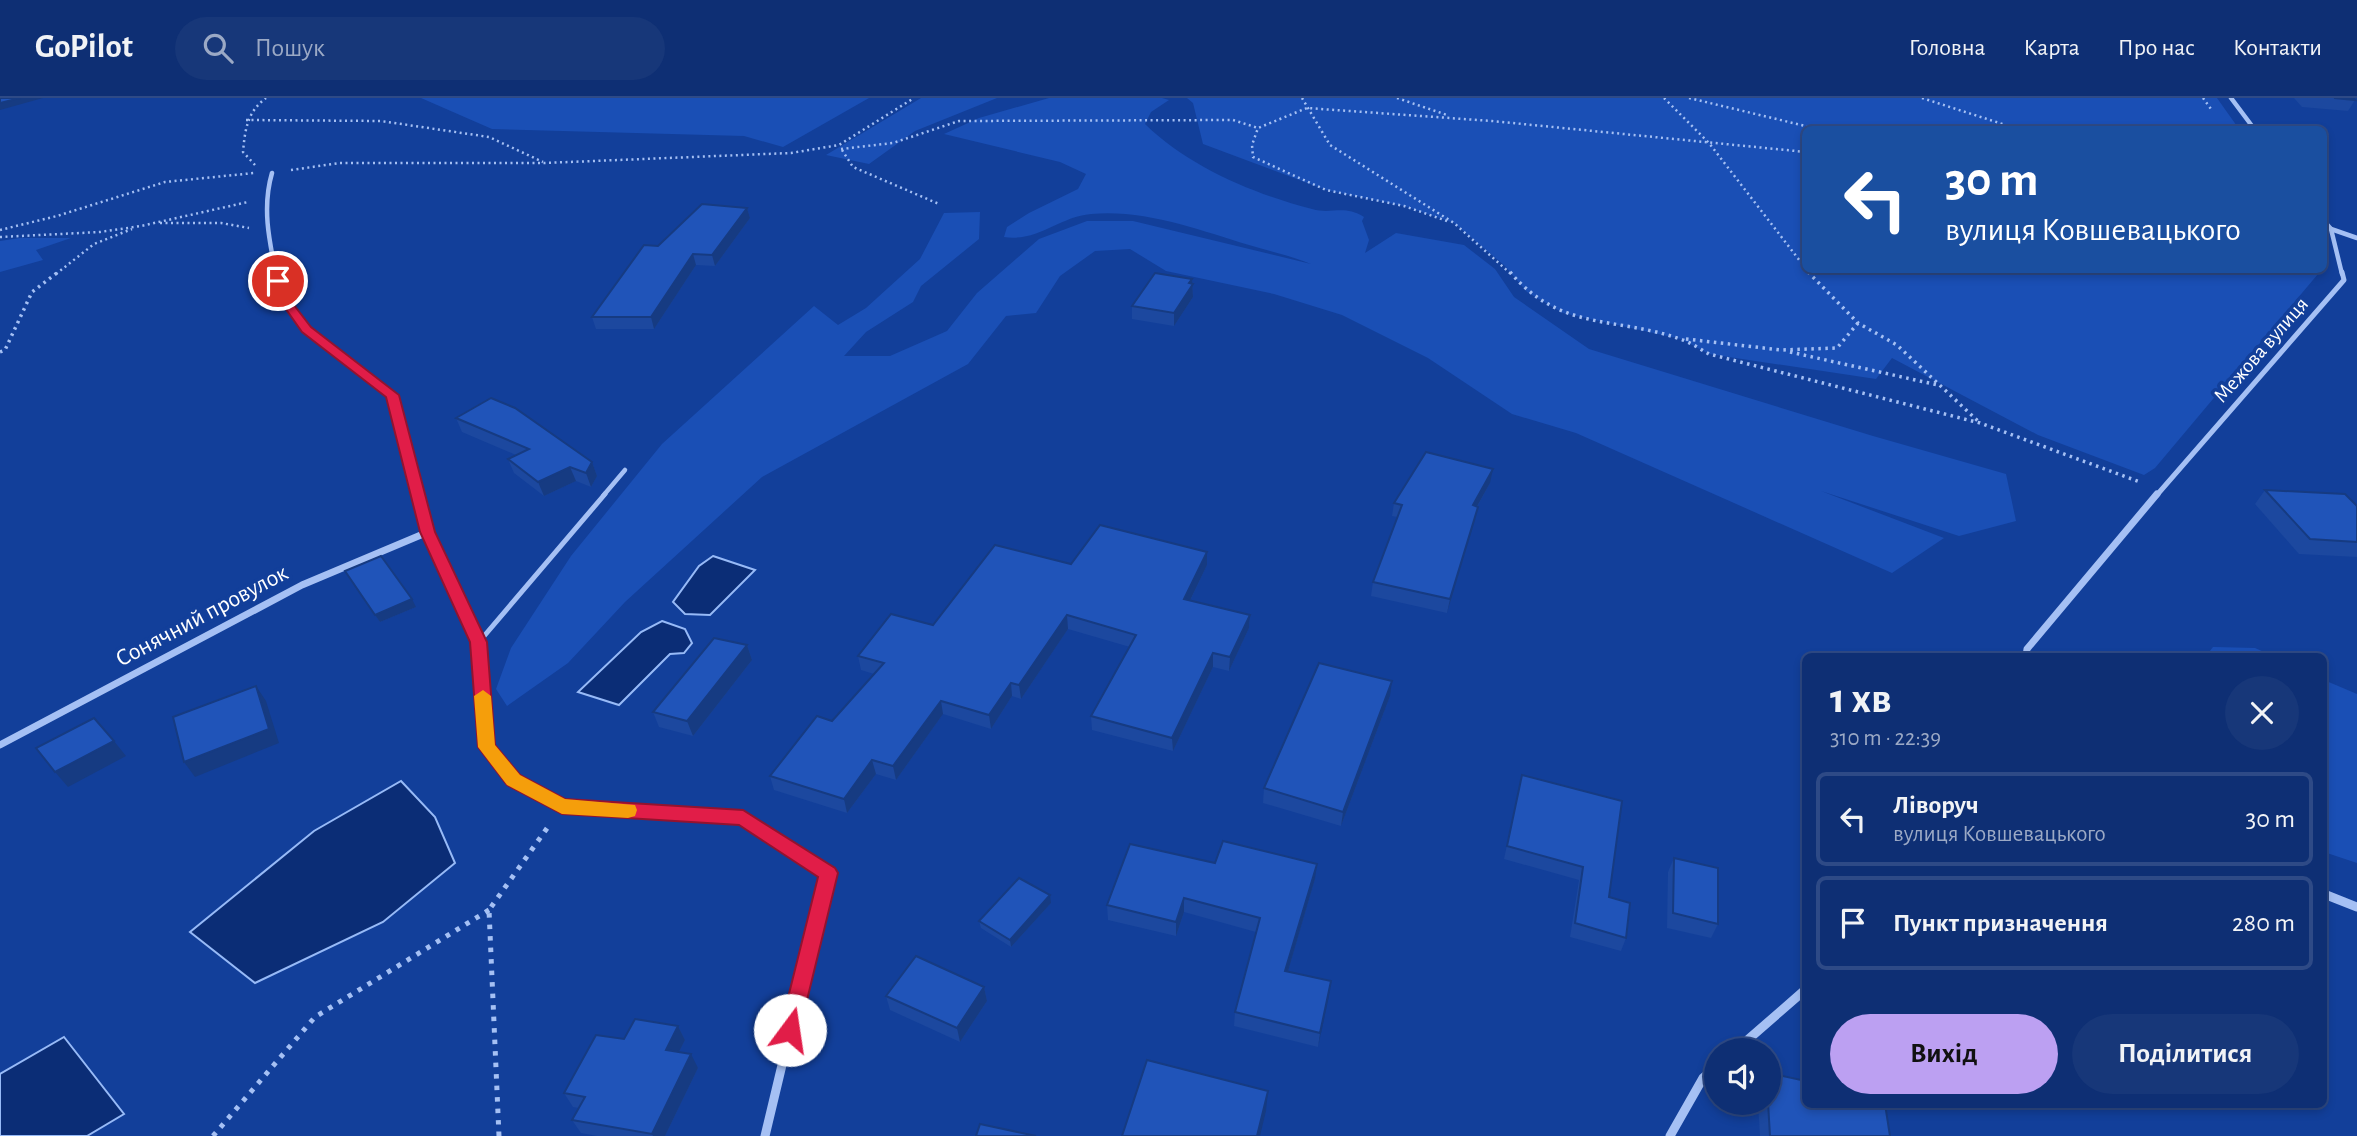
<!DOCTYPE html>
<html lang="uk">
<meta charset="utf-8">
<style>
body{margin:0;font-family:"Alegreya Sans",sans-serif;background:#173779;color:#f1f3f6;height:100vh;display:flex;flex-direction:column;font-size:26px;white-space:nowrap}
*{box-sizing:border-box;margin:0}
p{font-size:23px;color:#9ba9c5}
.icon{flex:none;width:38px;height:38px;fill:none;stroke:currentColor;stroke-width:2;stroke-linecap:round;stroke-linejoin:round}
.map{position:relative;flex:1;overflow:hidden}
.details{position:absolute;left:1802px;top:555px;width:525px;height:455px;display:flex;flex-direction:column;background:#0e2f74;border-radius:10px;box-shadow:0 4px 10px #0003,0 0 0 2px #2e4a86}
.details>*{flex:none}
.guide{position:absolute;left:1802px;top:28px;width:525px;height:147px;border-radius:10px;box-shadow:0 4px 10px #0003,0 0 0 2px #2e4a86;background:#1a4fa0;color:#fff;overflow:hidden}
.buttons{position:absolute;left:1704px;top:940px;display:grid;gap:14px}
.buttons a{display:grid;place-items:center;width:77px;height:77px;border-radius:50%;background:#0e2f74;box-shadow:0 4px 10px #0003,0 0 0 2px #2e4a86;font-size:35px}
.pin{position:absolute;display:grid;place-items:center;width:60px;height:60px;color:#fff;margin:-30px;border:4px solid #fff;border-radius:50%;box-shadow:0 2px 7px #0007}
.me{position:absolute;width:77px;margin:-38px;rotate:14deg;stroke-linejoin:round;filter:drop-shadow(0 0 5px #0008)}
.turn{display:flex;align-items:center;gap:24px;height:147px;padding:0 28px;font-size:32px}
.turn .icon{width:91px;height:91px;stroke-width:2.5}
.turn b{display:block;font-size:49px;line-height:60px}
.round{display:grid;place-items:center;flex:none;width:74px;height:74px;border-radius:37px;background:#173779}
.overview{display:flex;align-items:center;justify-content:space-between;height:119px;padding:0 28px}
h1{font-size:42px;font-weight:700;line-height:52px}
.action{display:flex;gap:14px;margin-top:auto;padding:14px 28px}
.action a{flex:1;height:80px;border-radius:42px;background:#bca0f2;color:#111;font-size:28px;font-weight:700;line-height:80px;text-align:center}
.action a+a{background:#173779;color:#f1f3f6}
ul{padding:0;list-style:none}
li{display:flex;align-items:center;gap:21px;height:94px;margin:0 14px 10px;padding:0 14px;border:4px solid #2e4a86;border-radius:10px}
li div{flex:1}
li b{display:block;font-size:26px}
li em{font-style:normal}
header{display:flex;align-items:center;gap:42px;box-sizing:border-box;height:98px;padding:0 35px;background:#0e2f74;border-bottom:2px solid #2e4a86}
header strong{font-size:33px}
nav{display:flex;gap:38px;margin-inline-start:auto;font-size:24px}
.search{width:490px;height:63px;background:#173779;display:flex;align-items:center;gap:18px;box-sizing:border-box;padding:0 24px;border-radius:38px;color:#9ba9c5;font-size:26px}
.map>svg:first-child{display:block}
.green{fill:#1a4fb5}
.water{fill:#0b2d76;stroke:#97baf7;stroke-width:2}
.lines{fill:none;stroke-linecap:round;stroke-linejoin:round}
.path-far2{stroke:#a5c0f4;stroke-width:2.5;stroke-dasharray:2 3.5;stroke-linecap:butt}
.path-far1{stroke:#a5c0f4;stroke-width:3.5;stroke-dasharray:2.5 4.5;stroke-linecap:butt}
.path{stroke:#a5c0f4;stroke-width:5;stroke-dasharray:4.5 7;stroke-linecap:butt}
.lane-far1{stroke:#a5c0f4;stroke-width:4.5}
.lane{stroke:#a5c0f4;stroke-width:5}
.street-far3{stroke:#a5c0f4;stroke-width:4.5}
.street-far2{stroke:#a5c0f4;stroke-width:5}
.street-far1{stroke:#a5c0f4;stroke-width:7}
.street{stroke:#a5c0f4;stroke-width:9}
.wall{fill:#1c489f}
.shaded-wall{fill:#163b82}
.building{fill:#2054b9;stroke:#163b82;stroke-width:2}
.route{fill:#e11d48;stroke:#92132f;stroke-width:2}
.slow{fill:#f59e0b}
.labels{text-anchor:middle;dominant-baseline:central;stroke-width:7;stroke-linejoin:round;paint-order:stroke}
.far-street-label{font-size:21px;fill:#fff;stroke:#123f9a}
.street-label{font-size:24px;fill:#fff;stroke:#123f9a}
</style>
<header>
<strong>GoPilot</strong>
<div class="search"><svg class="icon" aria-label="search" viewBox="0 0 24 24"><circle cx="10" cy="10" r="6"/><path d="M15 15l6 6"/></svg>Пошук</div>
<nav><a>Головна</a><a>Карта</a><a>Про нас</a><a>Контакти</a></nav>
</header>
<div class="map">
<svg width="2357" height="1038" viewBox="0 0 2357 1038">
<rect width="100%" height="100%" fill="#123f9a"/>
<g class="green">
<polygon points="421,0 869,0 783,49 744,38 492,31"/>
<polygon points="921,0 997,0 915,33 869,66 826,57"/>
<path d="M1049 0H1162L1169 2 1151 14 1145 26C1189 69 1254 96 1312 111 1332 117 1343 106 1364 119L1362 123 1369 142 1365 155 1396 135 1464 147 1495 171 1514 199 1589 251 1873 338 2006 376 2016 423 1959 438 1821 393 1944 440 1892 475 1576 335 1512 316 1428 260 1342 217 1274 196 1166 173 1130 151 1095 153 1060 178 1036 215 1006 218 968 266 762 379 625 504 568 565 507 608 496 591 511 550 571 458 662 346 814 208 838 227 866 210 920 161 944 115 980 114 979 141 921 188 913 204 866 234 844 258H890L947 233 977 195 1039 141 1087 123H1133L1311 166C1292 158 1269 153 1249 147 1199 132 1145 111 1091 116 1058 119 1039 144 1004 139L1007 129 1029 115 1078 91 1086 76 1060 64 944 36 979 20Z"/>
<polygon points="1187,0 2217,0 2239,31 1806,32 1806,172 2317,172 2318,176 2155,370 2144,377 2038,337 1892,260 1876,281 1709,256 1681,241 1563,215 1527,194 1505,168 1454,125 1404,108 1326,92 1203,46 1193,5"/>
<polygon points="20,140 71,140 36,152 43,162 0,174 0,143"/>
<polygon points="2213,549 2255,550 2273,558 2206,558"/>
<polygon points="2324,582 2357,596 2357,765 2324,754"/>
</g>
<g class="water">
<polygon points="713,458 755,472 710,517 685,516 673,504 699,468"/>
<polygon points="662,523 685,531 692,545 684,555 670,556 619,607 578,594 641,534"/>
<polygon points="401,683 435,719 455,765 383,824 255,885 190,834 314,733"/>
<polygon points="64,939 124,1016 87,1038 0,1038 0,976"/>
</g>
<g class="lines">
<g class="path-far2">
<polyline points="1302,0 1330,47 1454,125 1511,176"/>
<polyline points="1397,0 1447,17"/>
<polyline points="1664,0 1709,45 1810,176"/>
<polyline points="1689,0 1822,32"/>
<polyline points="1922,0 2021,32"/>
<polyline points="2203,0 2211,11"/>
<polyline points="246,22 381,23 489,39 543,64"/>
<polyline points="841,51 893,45 959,23 1233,22 1258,30"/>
<polyline points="842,52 853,69 939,106"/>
<path d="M255 67 243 54C245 32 247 14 266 0"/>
<polyline points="291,72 340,65 544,65 791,55 839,47 914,0"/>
<polyline points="1447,123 1404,108 1326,92 1253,59 1252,47 1258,30 1307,10 1492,23 1806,54"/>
<polyline points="160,125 221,125 249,130"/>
<polyline points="0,132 57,118 165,84 254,75"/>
<polyline points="0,139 100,134 141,128 248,104"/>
<polyline points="56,176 94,146 132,131"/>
</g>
<g class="path-far1">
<path d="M1510 174C1561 234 1615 218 1680 241 1690 244 1700 251 1709 256L1980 325 2140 384"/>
<polyline points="1808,174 1858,225 1897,247 1980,325"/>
<polyline points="1686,241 1781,252 1837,250 1858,225"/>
<polyline points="0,254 5,252 32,194 58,174"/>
<polyline points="1790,254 1938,287"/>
</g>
<g class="path">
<polyline points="213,1038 315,919 489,812"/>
<polyline points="499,1038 489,812 550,726"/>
</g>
<polyline class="lane-far1" points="603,398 625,372"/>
<polyline class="lane" points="479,544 605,396"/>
<g class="street-far3">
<polyline points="2231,0 2255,32"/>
<path d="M272 75C262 109 269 142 276 176"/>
<polyline points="2324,123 2331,131 2342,176"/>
<polyline points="2331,131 2357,140"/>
</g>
<g class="street-far2">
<polyline points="276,174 288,207 307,231 392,297 418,398"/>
<polyline points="2156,398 2344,182 2342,174"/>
</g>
<g class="street-far1">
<polyline points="418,396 428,434 479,544 487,648 512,680"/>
<polyline points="2026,558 2027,551 2157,396"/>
<polyline points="0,647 302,487 428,434"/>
</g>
<g class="street">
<polyline points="511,678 562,708 742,720 828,775 765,1038"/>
<polyline points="2324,796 2357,809"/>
<polyline points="1736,952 1806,891"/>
<polyline points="1670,1038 1703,980 1717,968"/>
</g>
</g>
<g class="wall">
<polygon points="2294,0 2353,0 2355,2 2348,13 2302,9"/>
<polygon points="747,110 750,120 715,168 696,167 654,231 596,231 592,219 658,148"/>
<polygon points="1192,181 1193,199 1174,228 1132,221 1132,208"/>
<polygon points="456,320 592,364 597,378 591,389 576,383 544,398 514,375 508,361 516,357 462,334"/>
<polygon points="1490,385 1477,409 1478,409 1475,422 1447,515 1371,498 1373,484 1397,419 1392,418 1394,405"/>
<polygon points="2265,392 2357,408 2357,459 2299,456 2255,406"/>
<polygon points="1071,466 1207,467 1190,503 1250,517 1249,530 1229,573 1213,569 1173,653 1092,632 1091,618 1130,549 1068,531 1021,601 1012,598 991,631 943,616 896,682 876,676 847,715 774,692 770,678 832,623 874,576 861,572 858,558 933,527"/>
<polygon points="345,473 416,509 380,524"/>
<polygon points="747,547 752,562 693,638 659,629 653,614"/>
<polygon points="1390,598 1341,728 1263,705 1264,690"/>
<polygon points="1522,677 1609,799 1626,840 1621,853 1570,839 1579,782 1504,761"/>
<polygon points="1674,760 1718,826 1711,840 1667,830 1668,774"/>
<polygon points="1215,765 1315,781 1288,873 1331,883 1318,949 1234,928 1235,914 1256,834 1184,814 1176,838 1108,822 1107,807"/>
<polygon points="1051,805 1011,849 981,830 979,823"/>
<polygon points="984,889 987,903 960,944 890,912 886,898"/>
<polygon points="678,928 685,942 679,954 698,970 665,1038 597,1038 581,1035 572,1022 579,1010 573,1009 564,995 624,941"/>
<polygon points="1758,1004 1769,1004 1890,1038 1760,1038"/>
</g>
<g class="shaded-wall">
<polygon points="20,0 43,0 0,12 0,5"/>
<polygon points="747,110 750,120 715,168 712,157"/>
<polygon points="693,156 696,167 654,231 651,219"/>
<polygon points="1192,181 1193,199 1174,228 1174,215"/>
<polygon points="592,364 597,378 591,389 586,375"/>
<polygon points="570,369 576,383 544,398 538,384"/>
<polygon points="1493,371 1490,385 1470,421 1473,407"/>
<polygon points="1478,409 1475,422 1447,515 1450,501"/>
<polygon points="1207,454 1207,467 1184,515 1184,501"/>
<polygon points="412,501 416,509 380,524 375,517"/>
<polygon points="1067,517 1068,531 1021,601 1019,587"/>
<polygon points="1250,517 1249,530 1229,573 1230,559"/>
<polygon points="747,547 752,562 693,638 687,623"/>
<polygon points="1213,555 1213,569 1173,653 1172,640"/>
<polygon points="1392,583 1390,598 1341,728 1343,714"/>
<polygon points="1011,585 1012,598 991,631 989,617"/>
<polygon points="256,588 266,603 279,645 195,679 184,664"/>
<polygon points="941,603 943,616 896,682 893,668"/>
<polygon points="114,643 126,658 68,689 55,674"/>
<polygon points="872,662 876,676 847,715 844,701"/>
<polygon points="1317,766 1315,781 1284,887 1285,873"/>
<polygon points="1050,797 1051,805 1011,849 1010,842"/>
<polygon points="1184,800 1184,814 1176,838 1176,824"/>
<polygon points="1331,883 1329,898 1318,949 1320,935"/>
<polygon points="984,889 987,903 960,944 957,930"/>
<polygon points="678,928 685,942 673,966 666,952"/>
<polygon points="691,956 698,970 665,1038 653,1038 652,1036"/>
<polygon points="1268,993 1266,1013 1260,1038 1257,1038"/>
</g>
<g class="building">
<polygon points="0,0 20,0 0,5"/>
<polygon points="2334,0 2353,0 2355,2"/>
<polygon points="702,106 747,110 712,157 693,156 651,219 592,219 644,147 658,148"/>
<polygon points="1155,175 1192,181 1189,185 1193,186 1174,215 1132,208"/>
<polygon points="491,300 515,310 592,364 586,375 570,369 538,384 508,361 529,351 456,320"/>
<polygon points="1426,354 1493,371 1473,407 1478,409 1450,501 1373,484 1402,407 1394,405"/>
<polygon points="2265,392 2345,396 2357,408 2357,444 2310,441"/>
<polygon points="1100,427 1207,454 1184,501 1250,517 1230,559 1213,555 1172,640 1091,618 1136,537 1067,517 1019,587 1011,585 989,617 941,603 893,668 872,662 844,701 770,678 817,618 832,623 884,565 858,558 891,516 933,527 995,447 1071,466"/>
<polygon points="381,458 412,501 375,517 345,473"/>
<polygon points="714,540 747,547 687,623 653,614"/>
<polygon points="1319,565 1392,583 1343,714 1264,690"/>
<polygon points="256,588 269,631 184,664 173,619"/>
<polygon points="94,620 114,643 55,674 36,650"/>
<polygon points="1522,677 1622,703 1609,799 1630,805 1626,840 1575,825 1583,769 1507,748"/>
<polygon points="1223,743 1317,766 1285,873 1331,883 1320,935 1235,914 1260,820 1184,800 1176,824 1107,807 1130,746 1215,765"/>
<polygon points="1674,760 1718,770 1718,826 1673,815"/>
<polygon points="1019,780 1050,797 1010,842 979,823"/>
<polygon points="916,858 984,889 957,930 886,898"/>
<polygon points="635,921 678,928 666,952 691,956 652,1036 572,1022 585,999 564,995 596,937 624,941"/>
<polygon points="1147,962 1268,993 1257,1038 1122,1038"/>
<polygon points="1769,975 1806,983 1806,1006 1885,1006 1890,1038 1770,1038 1768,1004 1769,1004"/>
<polygon points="980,1026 1036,1038 976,1038"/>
</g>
<polygon class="route" points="278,179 284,183 294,207 311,229 399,297 435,434 487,544 495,647 520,677 565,701 743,712 835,770 838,775 798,939 790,942 783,939 780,932 818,779 739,727 562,716 507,687 478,649 470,544 420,434 386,299 302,234 283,207 273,183"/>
<polygon class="slow" points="483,592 491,598 495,647 520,677 565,701 635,707 637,712 635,718 628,720 562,716 507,687 478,649 474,598"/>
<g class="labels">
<g class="far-street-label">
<text transform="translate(2261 252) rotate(-49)">Межова вулиця</text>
</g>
<g class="street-label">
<text transform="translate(202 518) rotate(-28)">Сонячний провулок</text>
</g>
</g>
</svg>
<div class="buttons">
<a><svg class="icon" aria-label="sound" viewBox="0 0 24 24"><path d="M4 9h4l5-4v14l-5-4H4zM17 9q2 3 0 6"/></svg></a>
</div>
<div class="pin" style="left:278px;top:183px;background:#d93025"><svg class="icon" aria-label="arrive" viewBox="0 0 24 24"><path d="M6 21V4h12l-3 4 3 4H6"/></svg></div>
<svg class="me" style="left:790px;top:932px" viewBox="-20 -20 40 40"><circle r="19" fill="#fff"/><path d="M0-13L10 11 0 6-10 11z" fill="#e11d48"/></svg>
<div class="guide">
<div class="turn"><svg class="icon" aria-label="left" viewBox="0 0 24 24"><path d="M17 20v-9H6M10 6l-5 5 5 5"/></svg><div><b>30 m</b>вулиця Ковшевацького</div></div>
</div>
<section class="details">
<div class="overview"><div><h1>1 хв</h1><p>310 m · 22:39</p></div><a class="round"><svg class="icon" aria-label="close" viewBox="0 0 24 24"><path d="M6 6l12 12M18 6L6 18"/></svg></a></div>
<ul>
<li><svg class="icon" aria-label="left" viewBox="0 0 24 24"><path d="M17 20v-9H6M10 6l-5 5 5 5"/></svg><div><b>Ліворуч</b><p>вулиця Ковшевацького</p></div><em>30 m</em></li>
<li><svg class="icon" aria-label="arrive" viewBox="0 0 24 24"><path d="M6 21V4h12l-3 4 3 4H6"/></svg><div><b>Пункт призначення</b></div><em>280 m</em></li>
</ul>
<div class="action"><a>Вихід</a><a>Поділитися</a></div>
</section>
</div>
